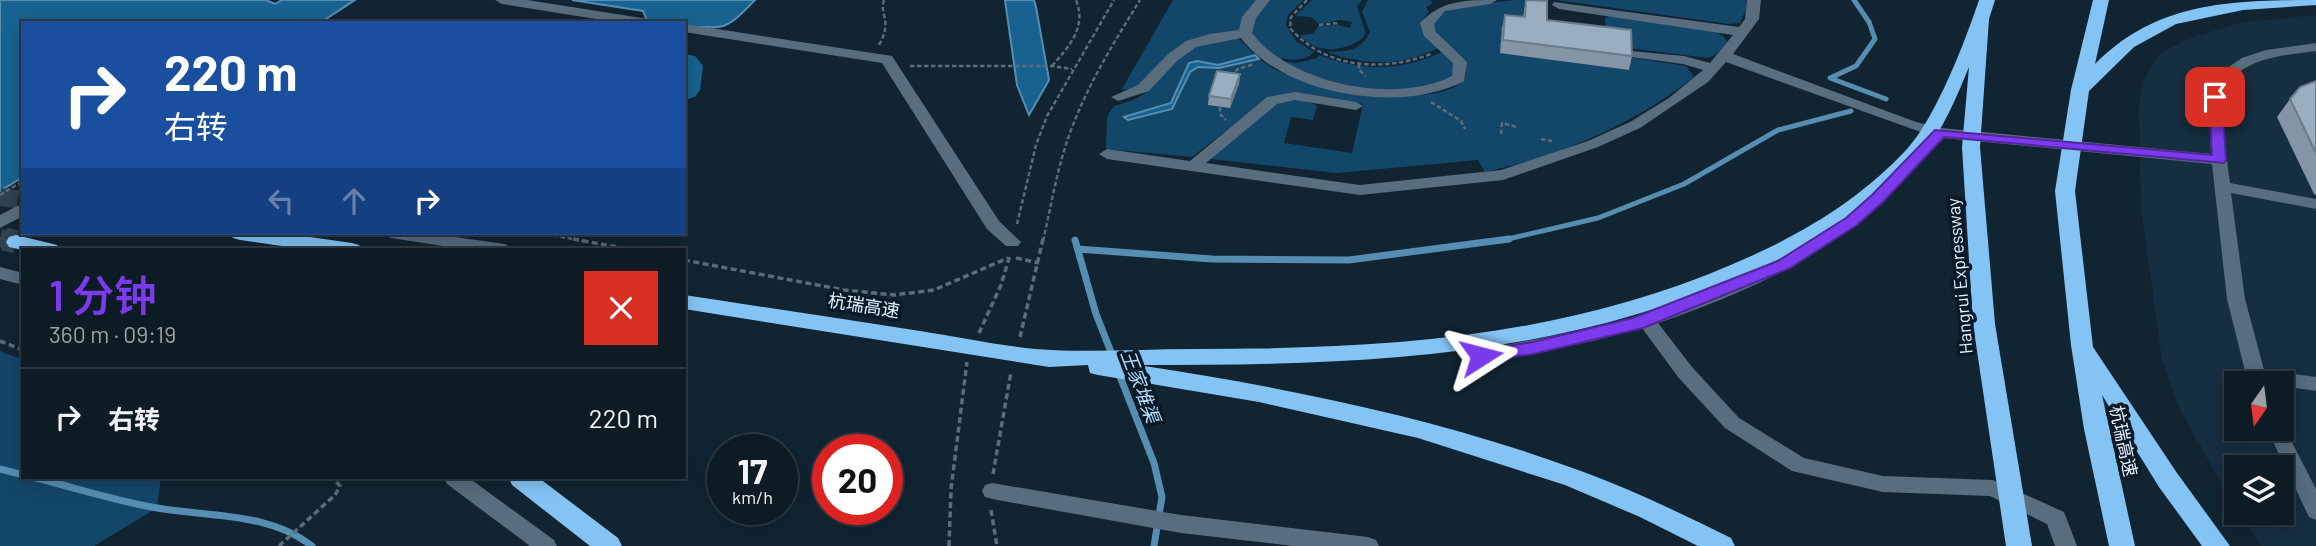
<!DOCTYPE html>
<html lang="zh">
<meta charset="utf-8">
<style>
body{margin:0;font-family:Barlow,"Noto Sans SC",sans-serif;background:#1b2832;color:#f1f3f6;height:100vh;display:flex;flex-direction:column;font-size:26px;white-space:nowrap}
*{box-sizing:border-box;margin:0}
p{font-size:23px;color:#9aa1a7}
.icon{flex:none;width:38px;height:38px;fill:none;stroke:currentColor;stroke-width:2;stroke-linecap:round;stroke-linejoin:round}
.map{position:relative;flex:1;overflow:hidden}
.side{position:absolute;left:21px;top:248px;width:665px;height:231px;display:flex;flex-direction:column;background:#0d1b25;border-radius:0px;box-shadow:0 4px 18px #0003,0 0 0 2px #2d3942}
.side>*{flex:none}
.banner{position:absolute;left:21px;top:21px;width:665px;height:214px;border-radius:0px;box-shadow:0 4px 18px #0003,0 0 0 2px #2d3942;background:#1a4fa0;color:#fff;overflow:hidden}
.needle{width:46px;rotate:194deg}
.tools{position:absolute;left:2224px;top:371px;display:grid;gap:14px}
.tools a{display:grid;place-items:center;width:70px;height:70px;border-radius:0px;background:#0d1b25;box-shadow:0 4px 18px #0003,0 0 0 2px #2d3942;font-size:35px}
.speed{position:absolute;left:707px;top:434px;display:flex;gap:14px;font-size:35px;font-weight:700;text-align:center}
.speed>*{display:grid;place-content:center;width:91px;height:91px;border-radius:50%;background:#0d1b25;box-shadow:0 4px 18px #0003,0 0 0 2px #2d3942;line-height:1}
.speed small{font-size:18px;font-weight:400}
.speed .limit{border:10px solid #d22;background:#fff;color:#111}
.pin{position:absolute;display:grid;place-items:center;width:60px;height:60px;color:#fff;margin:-30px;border-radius:14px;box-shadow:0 4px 10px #0006}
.me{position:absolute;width:77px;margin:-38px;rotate:81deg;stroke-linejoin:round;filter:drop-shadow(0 0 5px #0008)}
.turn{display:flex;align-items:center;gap:24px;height:147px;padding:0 28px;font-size:32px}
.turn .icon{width:91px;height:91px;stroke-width:2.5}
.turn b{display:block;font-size:49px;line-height:60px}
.lanes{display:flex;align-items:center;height:66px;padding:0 28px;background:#0003;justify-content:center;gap:35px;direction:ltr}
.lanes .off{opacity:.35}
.round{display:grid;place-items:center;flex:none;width:74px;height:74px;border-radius:0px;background:#1b2832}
.headline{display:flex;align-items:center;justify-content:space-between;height:119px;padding:0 28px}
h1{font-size:42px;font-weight:600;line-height:52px;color:#7c3aed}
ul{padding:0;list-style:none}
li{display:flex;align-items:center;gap:21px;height:98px;padding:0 28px;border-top:2px solid #2d3942}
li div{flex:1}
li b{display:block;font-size:26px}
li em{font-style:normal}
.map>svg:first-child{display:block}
.built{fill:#152e40;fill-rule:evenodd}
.green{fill:#134769}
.water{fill:#186291;stroke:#568eb1;stroke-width:2}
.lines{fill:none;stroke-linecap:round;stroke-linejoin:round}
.stream-far1{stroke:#568eb1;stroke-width:5}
.stream{stroke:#568eb1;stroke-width:7}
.river{fill:#186291;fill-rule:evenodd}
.highway-tunnel-far1{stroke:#314350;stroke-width:18;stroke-dasharray:18 9;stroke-linecap:butt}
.highway-tunnel{stroke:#314350;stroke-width:23;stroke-dasharray:23 11;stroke-linecap:butt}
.path-far1{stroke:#5c6c78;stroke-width:2.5;stroke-dasharray:4.5 2.5;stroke-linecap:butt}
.path{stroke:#5c6c78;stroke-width:3.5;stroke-dasharray:6 3.5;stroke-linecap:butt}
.minor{fill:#586d7d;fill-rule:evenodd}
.highway{fill:#84c4f4;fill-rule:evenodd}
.wall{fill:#8496a5}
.shaded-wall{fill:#6b7a86}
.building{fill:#99afc0;stroke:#6b7a86;stroke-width:2}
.route{fill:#7c3aed;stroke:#51269a;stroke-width:2}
.labels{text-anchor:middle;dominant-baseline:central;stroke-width:7;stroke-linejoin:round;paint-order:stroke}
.street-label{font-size:18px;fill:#e8f3fd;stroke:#081a27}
.water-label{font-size:19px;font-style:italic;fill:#b0dafb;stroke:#081a27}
</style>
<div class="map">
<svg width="2316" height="546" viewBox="0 0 2316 546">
<rect width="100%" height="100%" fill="#112431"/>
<path class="built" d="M2316 15V546H2261L2239 513H2282V467H2236V509L2179 408 2162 359 2141 209 2139 104 2144 79 2159 54 2183 41 2238 23ZM2236 383H2282V429H2236Z"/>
<g class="green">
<path d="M1173 0H1258L1240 31C1228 33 1211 33 1201 38 1178 50 1150 94 1122 89Z"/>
<path d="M1269 0H1303L1288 15 1286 25 1296 41 1314 52C1302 65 1283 58 1267 56 1246 31 1246 25 1269 0Z"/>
<path d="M1312 0H1362L1357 6 1365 31 1364 37C1345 52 1316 55 1300 35L1312 34 1319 26 1338 25 1350 28 1352 22 1340 20 1319 24 1311 17 1295 16Z"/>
<path d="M1368 0H1430L1433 3 1426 7 1429 12 1424 18 1422 25 1440 47C1402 67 1366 66 1327 52 1348 51 1360 52 1370 32L1362 12Z"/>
<path d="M1514 0H1548L1547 15 1523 12 1628 57 1686 66 1694 77C1634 124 1560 156 1485 172L1478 160 1337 173 1211 159C1215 151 1264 108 1274 104 1286 99 1306 98 1317 106L1313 120 1291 117 1284 143 1352 153 1363 104 1299 93 1268 98 1192 157 1106 149 1107 117 1114 106C1162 95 1157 72 1190 48 1202 41 1224 41 1238 38L1255 55 1218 65 1197 61 1189 63 1171 103 1160 108 1141 111 1128 120 1172 109 1190 72 1198 67 1223 68 1259 59C1268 66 1281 73 1292 76 1320 86 1459 115 1466 72 1467 63 1438 36 1432 25L1442 12 1456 7Z"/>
<polygon points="1557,0 1746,0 1746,9 1740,23 1729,24"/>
<polygon points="1609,16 1713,31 1723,36 1727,42 1718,53 1709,58 1627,48 1606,41 1605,18"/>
<path d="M1445 51 1456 63 1452 79C1389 101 1332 85 1272 60L1297 63 1317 58 1319 55C1365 72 1400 71 1445 51Z"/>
<polygon points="0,351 23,360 23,478 161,478 157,508 94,546 0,546"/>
</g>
<g class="water">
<polygon points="0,0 266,0 275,4 282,0 355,0 326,19 338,23 23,23 23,177 0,191"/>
<path d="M572 0H755C746 9 735 22 723 26 708 30 703 22 684 33V23H645L646 18 643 11Z"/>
<polygon points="1005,0 1034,0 1036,7 1049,80 1029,115 1017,85"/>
<polygon points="1255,55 1259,59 1219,68 1198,67 1190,72 1172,109 1128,120 1124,117 1171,103 1189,63 1197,61 1218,65"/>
</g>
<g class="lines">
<g class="stream-far1">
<polyline points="1854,0 1869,22 1875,39 1856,66 1830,78 1886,99"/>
<polyline points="1499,241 1598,218 1684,184 1778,130 1851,111"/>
</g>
<g class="stream">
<polyline points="1075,240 1096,314 1113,357"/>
<polyline points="1078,249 1212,259 1349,260 1509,239"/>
<polyline points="1119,374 1154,463 1162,497 1154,546"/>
<polyline points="0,469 23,475"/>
<path d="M36 478C76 488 116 501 157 508 209 517 268 512 312 546"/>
</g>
<polygon class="river" points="684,54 695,56 703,66 700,90 695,97 684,100"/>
<g class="highway-tunnel-far1">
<polyline points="0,197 23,200"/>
<polyline points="0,238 11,241"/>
</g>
<polyline class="highway-tunnel" points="4,239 16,242"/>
<g class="path-far1">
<path d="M1307 0 1291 17 1290 28C1325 69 1383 72 1431 54"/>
<polyline points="1319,25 1339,23"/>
<path d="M879 45C893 21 879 15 884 0"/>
<polyline points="1359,64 1359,70 1366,76"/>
<polyline points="910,66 1052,66 1072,69"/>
<path d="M1052 66C1069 46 1087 28 1076 0"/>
<polyline points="1230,76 1238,69 1254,64"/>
<polyline points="1431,102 1461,121 1465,129"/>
<polyline points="1220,107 1220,114 1226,120"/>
<polyline points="1501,134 1502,123 1517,127"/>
<polyline points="1541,139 1552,141"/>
<polyline points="0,195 23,181"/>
<polyline points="1017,224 1036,145 1047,116 1114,0"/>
<polyline points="540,233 583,241"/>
<path d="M1043 241C1050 211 1055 180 1064 151 1080 97 1111 47 1140 0"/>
</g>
<g class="path">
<polyline points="573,239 634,250"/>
<polyline points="1016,258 1039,263"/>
<polyline points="684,260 844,290 894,295 934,290 1008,258"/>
<polyline points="979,333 1001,285 1010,255"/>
<polyline points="1020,337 1043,239"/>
<polyline points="0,341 23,350"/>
<polyline points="993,474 1011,372"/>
<polyline points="991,510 997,546"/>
<polyline points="279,546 335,495 340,486 333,478"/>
<polyline points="949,546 951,489 967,362"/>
</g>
<g class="minor">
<polygon points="495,0 527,0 648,19 655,23 621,23 502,4"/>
<path d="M1256 0H1270L1256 18 1252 33C1290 84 1396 105 1452 76L1453 63 1424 36 1420 23C1442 0 1464 0 1497 0L1490 4 1445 11 1434 24 1436 32 1467 62 1464 81C1402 114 1284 96 1241 38L1196 47 1177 61 1149 91 1118 101 1111 97 1138 85 1167 55 1186 41 1210 34 1239 30 1242 17Z"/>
<path d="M1747 0H1761L1759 19 1733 54 1916 122 1941 128 2211 154 2208 97 2227 68 2242 58 2266 50 2316 43V51C2282 56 2236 57 2223 96 2219 109 2228 166 2230 183L2316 199V209L2231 193 2245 299 2264 370 2316 377V391L2282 386V383H2248L2227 299 2212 164 1944 138 1924 158 1918 160 1910 155 1929 135 1726 62 1708 82 1640 128 1598 147 1503 180 1360 195 1107 159 1099 154 1107 149 1190 161 1267 97 1295 92 1356 102 1363 106 1356 110 1295 100 1277 104 1206 163 1360 185 1501 170 1588 141 1630 122 1669 98 1703 70 1683 64 1631 57V51L1684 56 1710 63 1733 35 1559 9 1552 5 1554 2 1739 27 1745 19Z"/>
<polygon points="684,24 892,56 999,221 1021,242 1018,246 1006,246 987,229 882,63 684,32"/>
<path d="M1897 173 1903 175 1905 178 1903 181C1889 195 1875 210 1859 222 1798 269 1731 298 1658 323L1692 367 1739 418 1804 458 1883 476 1993 480 2064 512 2077 546H2055L2047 524 1990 496 1883 492 1792 471 1725 428 1678 377 1642 328 1593 341 1481 363 1474 361 1472 356 1474 351 1481 349C1592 331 1708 306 1804 245 1836 225 1864 200 1891 175Z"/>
<polygon points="23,203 23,216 0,228 0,215"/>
<polygon points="383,233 426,233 505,244 514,250 469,250 391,238"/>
<polygon points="0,267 23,273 23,285 0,279"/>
<polygon points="2282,423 2316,489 2316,520 2309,517 2267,429 2282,429"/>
<polygon points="444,478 469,478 554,540 557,546 530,546 447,484"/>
<polygon points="992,483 1181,515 1368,537 1376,540 1379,546 1293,546 1181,533 992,499 985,497 982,491 985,485"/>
</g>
<g class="highway">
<path d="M1979 0H1995L1989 19 1980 147 1995 324 2032 546H2006L1973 324 1962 147 1969 67C1956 98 1943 131 1921 156 1875 210 1811 246 1747 274 1549 361 1351 365 1138 365 1289 388 1438 418 1581 471 1633 490 1682 514 1731 538L1735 546H1698L1640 517 1565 485 1418 438 1259 402 1098 375 1090 373 1088 365 1049 367 684 309V295C763 307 842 319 920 331 958 337 997 345 1035 349 1087 353 1142 349 1194 349 1381 349 1559 339 1733 264 1797 237 1859 201 1907 149 1936 117 1965 42 1979 0Z"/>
<path d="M2093 0H2109L2095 64C2157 1 2233 0 2316 0V5L2243 10 2176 24 2134 47 2089 91 2075 191 2093 347 2177 473 2230 546H2202L2159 487 2102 395 2135 546H2109L2084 429 2071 345 2055 191 2071 90Z"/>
<polygon points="230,233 282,233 352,243 359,245 362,250 310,250 240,240 233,238"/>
<polygon points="16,235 57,245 60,250 23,250 9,247 6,242 9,237"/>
<polygon points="509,478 539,478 618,538 622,546 590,546 512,485"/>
</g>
</g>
<g class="wall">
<polygon points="1526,0 1547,20 1632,56 1629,70 1500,53 1502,28 1505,15 1523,17"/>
<polygon points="1240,74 1239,84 1230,108 1208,105 1209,96"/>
<polygon points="2316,81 2316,195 2314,194 2277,117 2290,99"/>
</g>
<polygon class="shaded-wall" points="1240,74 1239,84 1230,108 1231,99"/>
<g class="building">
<polygon points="1526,0 1547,1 1547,20 1631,30 1632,56 1503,40 1505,15 1525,17"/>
<polygon points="1217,71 1240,74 1231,99 1209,96"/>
<polygon points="2316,81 2316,153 2290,99 2300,87"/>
</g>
<polygon class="route" points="2215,93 2222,97 2226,160 2224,163 1944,137 1883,202 1857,225 1790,268 1643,328 1533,354 1481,362 1473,356 1481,350 1533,342 1633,318 1778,261 1846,218 1872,195 1935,130 2212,155 2209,97"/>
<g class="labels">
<g class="street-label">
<text transform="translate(1959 276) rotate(-95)">Hangrui Expressway</text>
<text transform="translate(864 305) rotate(9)">杭瑞高速</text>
<text transform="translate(2124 441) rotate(78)">杭瑞高速</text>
</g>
<g class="water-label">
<text transform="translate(1141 386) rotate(69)">王家堆渠</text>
</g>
</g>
</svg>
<div class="tools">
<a><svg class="needle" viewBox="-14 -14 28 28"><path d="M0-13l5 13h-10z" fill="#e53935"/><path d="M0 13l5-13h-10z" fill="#9aa1a7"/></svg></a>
<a><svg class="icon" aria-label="layers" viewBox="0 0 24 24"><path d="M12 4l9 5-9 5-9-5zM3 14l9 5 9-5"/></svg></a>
</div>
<div class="speed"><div>17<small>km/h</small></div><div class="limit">20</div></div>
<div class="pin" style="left:2215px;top:97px;background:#d93025"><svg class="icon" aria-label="arrive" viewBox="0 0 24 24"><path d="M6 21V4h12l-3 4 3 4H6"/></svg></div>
<svg class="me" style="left:1481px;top:356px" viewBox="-20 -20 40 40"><path d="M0-17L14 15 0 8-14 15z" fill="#7c3aed" stroke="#fff" stroke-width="4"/></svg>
<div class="banner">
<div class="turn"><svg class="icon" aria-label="right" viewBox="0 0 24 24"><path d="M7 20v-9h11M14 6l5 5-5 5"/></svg><div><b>220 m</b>右转</div></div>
<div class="lanes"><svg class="icon off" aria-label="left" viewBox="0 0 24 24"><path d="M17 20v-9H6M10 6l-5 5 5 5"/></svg><svg class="icon off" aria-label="ahead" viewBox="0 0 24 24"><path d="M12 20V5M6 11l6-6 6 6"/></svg><svg class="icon" aria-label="right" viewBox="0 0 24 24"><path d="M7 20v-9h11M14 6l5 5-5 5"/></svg></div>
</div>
<section class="side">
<div class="headline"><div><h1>1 分钟</h1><p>360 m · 09:19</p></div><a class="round" style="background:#d93025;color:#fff"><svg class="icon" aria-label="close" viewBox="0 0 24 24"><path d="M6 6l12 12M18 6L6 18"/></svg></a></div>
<ul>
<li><svg class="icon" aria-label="right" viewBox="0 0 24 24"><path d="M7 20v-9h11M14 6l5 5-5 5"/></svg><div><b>右转</b></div><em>220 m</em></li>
</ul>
</section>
</div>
